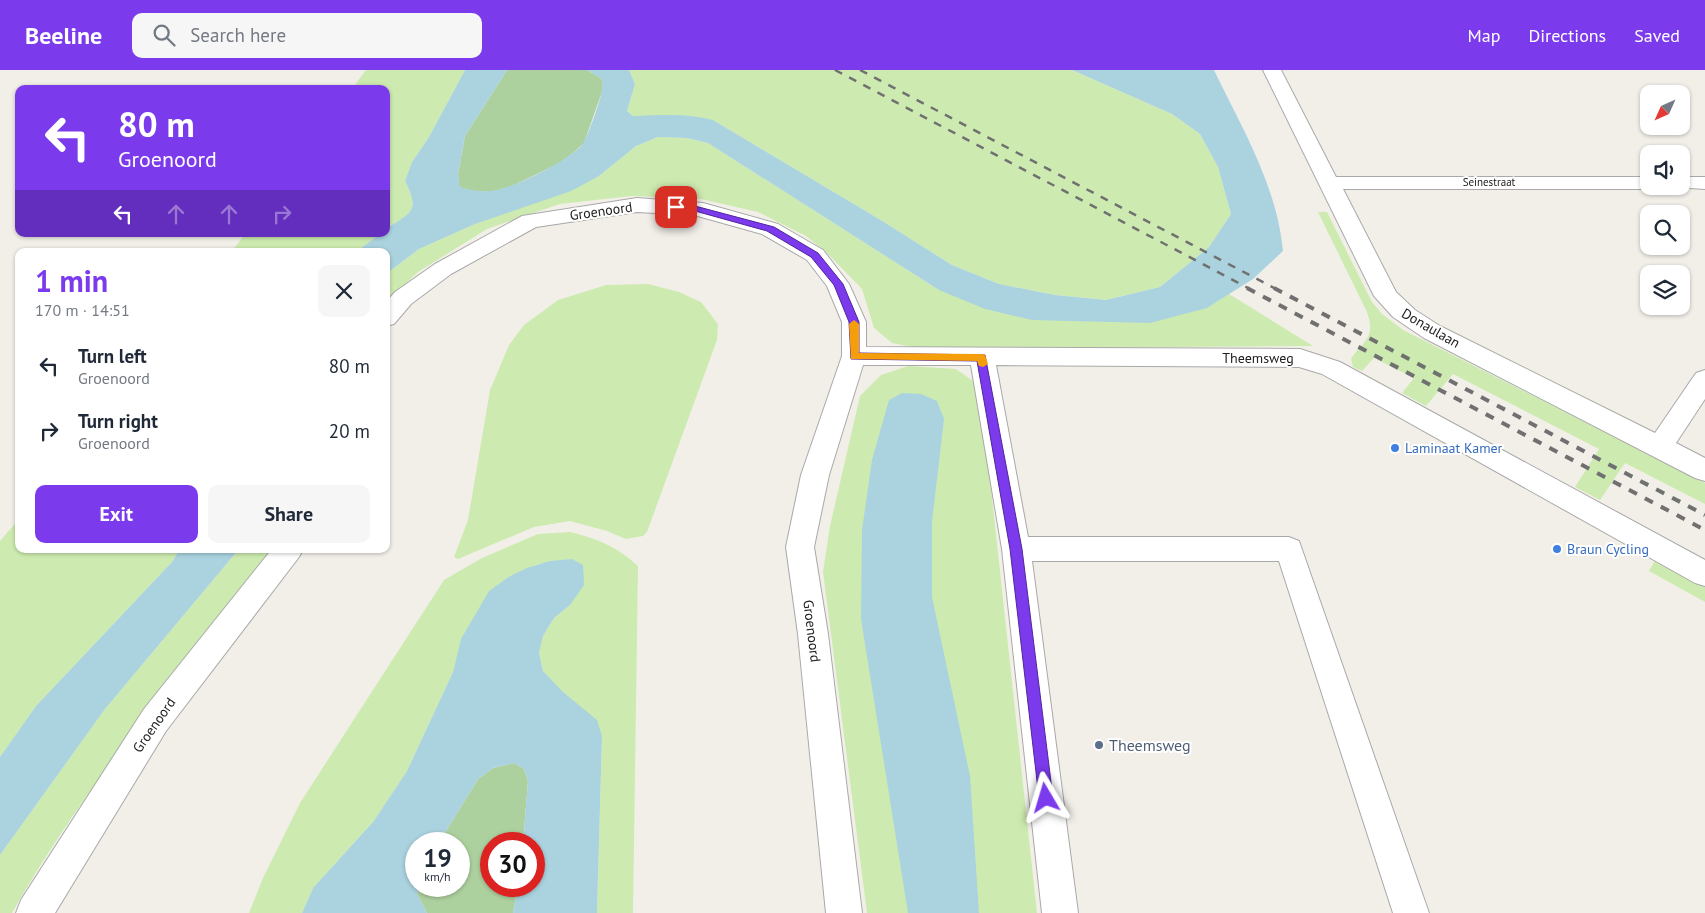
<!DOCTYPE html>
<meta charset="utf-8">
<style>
body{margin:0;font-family:"PT Sans",sans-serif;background:#f6f6f7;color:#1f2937;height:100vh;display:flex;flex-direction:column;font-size:19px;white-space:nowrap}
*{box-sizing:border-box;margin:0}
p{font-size:16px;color:#747a83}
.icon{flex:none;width:28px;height:28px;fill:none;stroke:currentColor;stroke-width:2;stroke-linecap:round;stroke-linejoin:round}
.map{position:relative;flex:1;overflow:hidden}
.sheet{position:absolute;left:15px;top:178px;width:375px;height:305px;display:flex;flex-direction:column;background:#fff;border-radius:10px;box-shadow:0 1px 4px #0004}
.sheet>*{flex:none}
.hud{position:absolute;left:15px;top:15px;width:375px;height:152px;border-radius:10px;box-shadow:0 1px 4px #0004;background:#7c3aed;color:#fff;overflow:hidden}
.needle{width:32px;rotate:225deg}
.controls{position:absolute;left:1640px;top:15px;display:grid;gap:10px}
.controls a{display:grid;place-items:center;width:50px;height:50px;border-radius:10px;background:#fff;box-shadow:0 1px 4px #0004;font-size:25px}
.speed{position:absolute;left:405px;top:762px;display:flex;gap:10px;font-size:25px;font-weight:700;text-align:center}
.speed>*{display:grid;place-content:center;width:65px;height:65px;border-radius:50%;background:#fff;box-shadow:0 1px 4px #0004;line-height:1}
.speed small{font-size:12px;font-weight:400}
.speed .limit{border:8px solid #d22;background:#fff;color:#111}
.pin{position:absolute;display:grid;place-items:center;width:42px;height:42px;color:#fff;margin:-21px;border-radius:10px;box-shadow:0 2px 8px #0006}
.me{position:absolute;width:55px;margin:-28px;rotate:353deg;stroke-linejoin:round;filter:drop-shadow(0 0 4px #0008)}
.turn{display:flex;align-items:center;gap:18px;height:105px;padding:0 20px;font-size:22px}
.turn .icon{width:65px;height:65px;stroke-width:2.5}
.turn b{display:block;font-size:35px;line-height:42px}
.lanes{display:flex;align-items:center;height:48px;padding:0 20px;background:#0003;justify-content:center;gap:25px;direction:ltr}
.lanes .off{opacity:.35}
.round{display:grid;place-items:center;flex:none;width:52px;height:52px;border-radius:10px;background:#f6f6f7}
.overview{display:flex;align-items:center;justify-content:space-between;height:85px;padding:0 20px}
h1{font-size:30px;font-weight:600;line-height:38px;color:#7c3aed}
.primary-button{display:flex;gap:10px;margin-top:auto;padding:10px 20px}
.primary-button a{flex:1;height:58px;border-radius:10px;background:#7c3aed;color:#fff;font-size:20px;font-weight:600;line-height:58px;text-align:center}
.primary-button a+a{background:#f6f6f7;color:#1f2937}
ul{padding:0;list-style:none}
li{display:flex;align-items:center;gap:15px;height:65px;padding:0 20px}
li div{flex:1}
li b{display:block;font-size:19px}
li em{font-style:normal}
header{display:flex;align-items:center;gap:30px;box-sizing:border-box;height:70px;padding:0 25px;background:#7c3aed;color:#fff}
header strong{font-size:24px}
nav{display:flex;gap:28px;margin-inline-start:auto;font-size:18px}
.search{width:350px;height:45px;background:#f6f6f7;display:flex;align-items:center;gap:12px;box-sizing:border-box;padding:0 18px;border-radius:10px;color:#747a83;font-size:19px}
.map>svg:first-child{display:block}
.grass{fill:#cdebb0}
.forest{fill:#add19e}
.water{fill:#aad3df}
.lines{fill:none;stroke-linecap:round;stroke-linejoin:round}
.minor-casing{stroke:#a9a9a9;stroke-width:2}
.minor{fill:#fff;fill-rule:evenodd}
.rail-far1{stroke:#707070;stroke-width:2.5;stroke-dasharray:8 8;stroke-linecap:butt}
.rail{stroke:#707070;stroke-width:4;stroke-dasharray:9 9;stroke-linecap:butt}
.route{fill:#7c3aed;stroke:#51269a}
.slow{fill:#f59e0b}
.shop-dot{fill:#3f7fe0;stroke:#fff;stroke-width:2}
.service-dot{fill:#5c6f8a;stroke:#fff;stroke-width:2}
.labels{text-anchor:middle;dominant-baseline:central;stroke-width:4;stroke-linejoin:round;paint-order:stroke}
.far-street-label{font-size:11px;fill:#222;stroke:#fff}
.street-label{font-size:14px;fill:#222;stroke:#fff}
.shop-label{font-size:14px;fill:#366cbe;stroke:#fff;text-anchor:start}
.near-service-label{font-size:16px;fill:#4e5e75;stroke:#fff;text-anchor:start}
</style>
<header>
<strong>Beeline</strong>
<div class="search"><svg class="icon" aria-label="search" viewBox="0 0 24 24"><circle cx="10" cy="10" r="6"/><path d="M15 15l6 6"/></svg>Search here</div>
<nav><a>Map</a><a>Directions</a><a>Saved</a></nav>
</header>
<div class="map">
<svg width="1705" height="843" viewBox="0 0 1705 843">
<rect width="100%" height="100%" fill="#f2efe9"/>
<g class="grass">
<path d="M366 0H465L429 67 412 92 405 111C420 141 412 142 386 159V19H352Z"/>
<polygon points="629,0 1072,0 1172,44 1200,64 1218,97 1231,144 1209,177 1160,217 1106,230 1055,225 999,214 952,195 879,149 713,50 633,46 627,41 635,14"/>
<polygon points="658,67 687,68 708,73 939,220 1207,238 1229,224 1313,276 922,279 892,273 874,258 862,219 827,183 806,166 758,142 701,129 632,126 560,134 487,159 418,202 386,232 386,204 419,179 475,154 599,106 636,76"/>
<path d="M1318 142H1327L1372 232 1382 244 1403 260 1705 413V434L1625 393 1600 430 1575 417 1599 379 1453 304 1426 336 1402 323 1414 308 1374 288 1362 301 1353 297 1351 288C1367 269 1376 265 1366 240Z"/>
<polygon points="245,164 380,164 357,181 232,181"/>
<polygon points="648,214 679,222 701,232 718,254 717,270 647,462 643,466 626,469 607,461 570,451 534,457 458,489 454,487 468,450 490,320 509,275 524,255 558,230 606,215"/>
<polygon points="908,296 956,299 973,311 982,335 1037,843 867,843 823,502 830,456 860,326 881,305"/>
<polygon points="19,449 19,479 180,479 172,492 36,636 0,687 0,471"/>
<path d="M570 462C598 469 616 476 638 496L633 843H597L602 666 543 601 539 582 543 566 554 548 570 535 572 489 539 494 510 506 462 569 453 602 407 701 373 752 313 818 302 843H249L263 808 300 733 444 510 482 488 538 464Z"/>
<path d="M239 479H276C185 598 86 712 12 843H0V785L105 639Z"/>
<polygon points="1655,490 1705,517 1705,532 1649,501"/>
</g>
<g class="forest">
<polygon points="507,0 587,0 602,9 603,19 584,73 573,83 558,94 512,116 491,122 472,121 459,117 458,104 465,66"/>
<polygon points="514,693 524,699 528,711 523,774 491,774 491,816 518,816 513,843 427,843 417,824 419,816 459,816 459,774 438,774 478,709 493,698"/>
</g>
<g class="water">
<path d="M465 0H507L465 66 458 104 460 117C470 120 479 122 490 121 511 120 568 91 582 75 587 69 601 29 602 20 603 17 602 13 602 9L587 0H629L635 14 627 41 633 46C661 45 686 43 713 50L879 149 952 195 999 214 1055 225 1106 230 1160 217 1209 177 1231 144 1218 97 1200 64 1172 44 1072 0H1214C1242 58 1277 116 1283 181L1253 209 1207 238 1150 253 1032 250 985 239 939 220 708 73 687 68 658 67 636 76 599 106 571 121 475 154 419 179 386 204V181H357L380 164H386V159C412 142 420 141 405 111L412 92 429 67Z"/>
<polygon points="902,323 921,324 937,331 944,349 932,452 932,527 970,706 979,843 908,843 861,549 862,460 872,390 889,330"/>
<polygon points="180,479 239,479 105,639 0,785 0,687 36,636 172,492"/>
<polygon points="572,489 583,495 584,515 570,535 554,548 543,566 539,583 543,601 563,622 597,650 602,666 597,843 513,843 518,816 534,816 534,774 523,774 528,711 524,699 514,693 493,698 478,709 438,774 416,774 416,816 419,816 417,824 427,843 302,843 313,818 373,752 407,701 453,602 461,569 489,521 510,506 527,498 550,491"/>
</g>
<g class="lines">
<g class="minor-casing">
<g id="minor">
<polygon points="1263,0 1281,0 1336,107 1649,107 1649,116 1656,117 1649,119 1343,119 1396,222 1415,240 1440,256 1655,363 1696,303 1705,300 1705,329 1676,373 1705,388 1705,411 1695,408 1424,268 1393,247 1374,226"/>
<polygon points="1681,107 1705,107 1705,119 1674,117 1681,116"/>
<polygon points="637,128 703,133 778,154 823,180 849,214 866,252 866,277 1300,279 1340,292 1705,490 1705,516 1695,513 1322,304 1299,297 996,295 1028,467 1289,467 1299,471 1429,843 1393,843 1279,491 1032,491 1078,843 1042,843 1002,479 971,295 863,295 829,405 814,477 828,564 862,843 826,843 798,564 786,477 801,405 842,286 842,252 827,216 807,190 762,164 694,145 637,142 536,157 451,204 411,234 394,254 386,256 386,232 395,222 435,194 522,146"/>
<polygon points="272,479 303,479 299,487 166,661 55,843 16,843 21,830 144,639"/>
</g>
</g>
<use href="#minor" class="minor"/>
<g class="rail-far1">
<polyline points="835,0 1250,219"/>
<polyline points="860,0 1276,219"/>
</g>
<g class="rail">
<polyline points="1247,218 1705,460"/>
<polyline points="1274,218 1705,445"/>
</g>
</g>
<polygon class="route" points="676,134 695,136 774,157 818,183 843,214 859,252 859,283 985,285 1022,479 1053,728 1051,733 1046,735 1041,733 1039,728 1010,479 977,291 851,289 849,252 834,215 811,187 767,161 695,141 673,139 671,137"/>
<polygon class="slow" points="854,250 859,254 859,283 982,284 985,285 988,294 983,297 979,296 977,291 851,289 849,254"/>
<g class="shop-dot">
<circle cx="1395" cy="378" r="5"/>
<circle cx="1557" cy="479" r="5"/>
</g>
<circle class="service-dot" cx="1099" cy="675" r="5"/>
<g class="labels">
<g class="far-street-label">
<text x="1489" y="112">Seinestraat</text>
</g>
<g class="street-label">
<text transform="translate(601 141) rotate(-8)">Groenoord</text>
<text transform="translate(1431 258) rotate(30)">Donaulaan</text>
<text x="1258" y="288">Theemsweg</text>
<text transform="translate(812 561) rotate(83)">Groenoord</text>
<text transform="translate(154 655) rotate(-55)">Groenoord</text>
</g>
<g class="shop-label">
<text x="1405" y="378">Laminaat Kamer</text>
<text x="1567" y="479">Braun Cycling</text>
</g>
<g class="near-service-label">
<text x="1109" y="675">Theemsweg</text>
</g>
</g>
</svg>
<div class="controls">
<a><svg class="needle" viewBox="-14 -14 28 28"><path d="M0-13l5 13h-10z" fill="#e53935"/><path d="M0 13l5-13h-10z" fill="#747a83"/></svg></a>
<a><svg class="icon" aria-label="sound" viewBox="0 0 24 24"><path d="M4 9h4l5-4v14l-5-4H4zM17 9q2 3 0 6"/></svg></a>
<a><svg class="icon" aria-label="search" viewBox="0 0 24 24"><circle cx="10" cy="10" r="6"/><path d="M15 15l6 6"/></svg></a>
<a><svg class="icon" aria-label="layers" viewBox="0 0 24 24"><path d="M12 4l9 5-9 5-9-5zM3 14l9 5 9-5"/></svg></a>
</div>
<div class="speed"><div>19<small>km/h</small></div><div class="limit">30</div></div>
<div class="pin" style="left:676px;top:137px;background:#d93025"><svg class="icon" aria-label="arrive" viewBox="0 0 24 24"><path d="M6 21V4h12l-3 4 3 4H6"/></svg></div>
<svg class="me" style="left:1046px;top:728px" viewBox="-20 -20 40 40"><path d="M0-17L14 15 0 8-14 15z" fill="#7c3aed" stroke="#fff" stroke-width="4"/></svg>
<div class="hud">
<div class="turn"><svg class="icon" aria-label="left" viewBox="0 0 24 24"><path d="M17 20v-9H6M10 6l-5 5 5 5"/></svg><div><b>80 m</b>Groenoord</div></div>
<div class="lanes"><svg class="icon" aria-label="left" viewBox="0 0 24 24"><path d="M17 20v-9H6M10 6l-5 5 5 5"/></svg><svg class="icon off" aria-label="ahead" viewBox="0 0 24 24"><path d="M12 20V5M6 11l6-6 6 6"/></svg><svg class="icon off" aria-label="ahead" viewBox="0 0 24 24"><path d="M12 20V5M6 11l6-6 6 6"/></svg><svg class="icon off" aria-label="right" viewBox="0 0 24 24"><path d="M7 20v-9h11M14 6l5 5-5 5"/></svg></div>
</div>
<section class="sheet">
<div class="overview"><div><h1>1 min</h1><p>170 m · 14:51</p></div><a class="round"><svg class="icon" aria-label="close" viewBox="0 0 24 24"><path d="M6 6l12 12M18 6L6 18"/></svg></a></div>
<ul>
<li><svg class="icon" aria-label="left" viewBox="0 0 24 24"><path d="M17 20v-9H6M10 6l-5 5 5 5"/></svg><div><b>Turn left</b><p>Groenoord</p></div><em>80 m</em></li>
<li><svg class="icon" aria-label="right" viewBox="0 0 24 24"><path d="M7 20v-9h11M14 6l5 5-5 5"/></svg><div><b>Turn right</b><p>Groenoord</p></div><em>20 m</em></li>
</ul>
<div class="primary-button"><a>Exit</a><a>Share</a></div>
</section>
</div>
